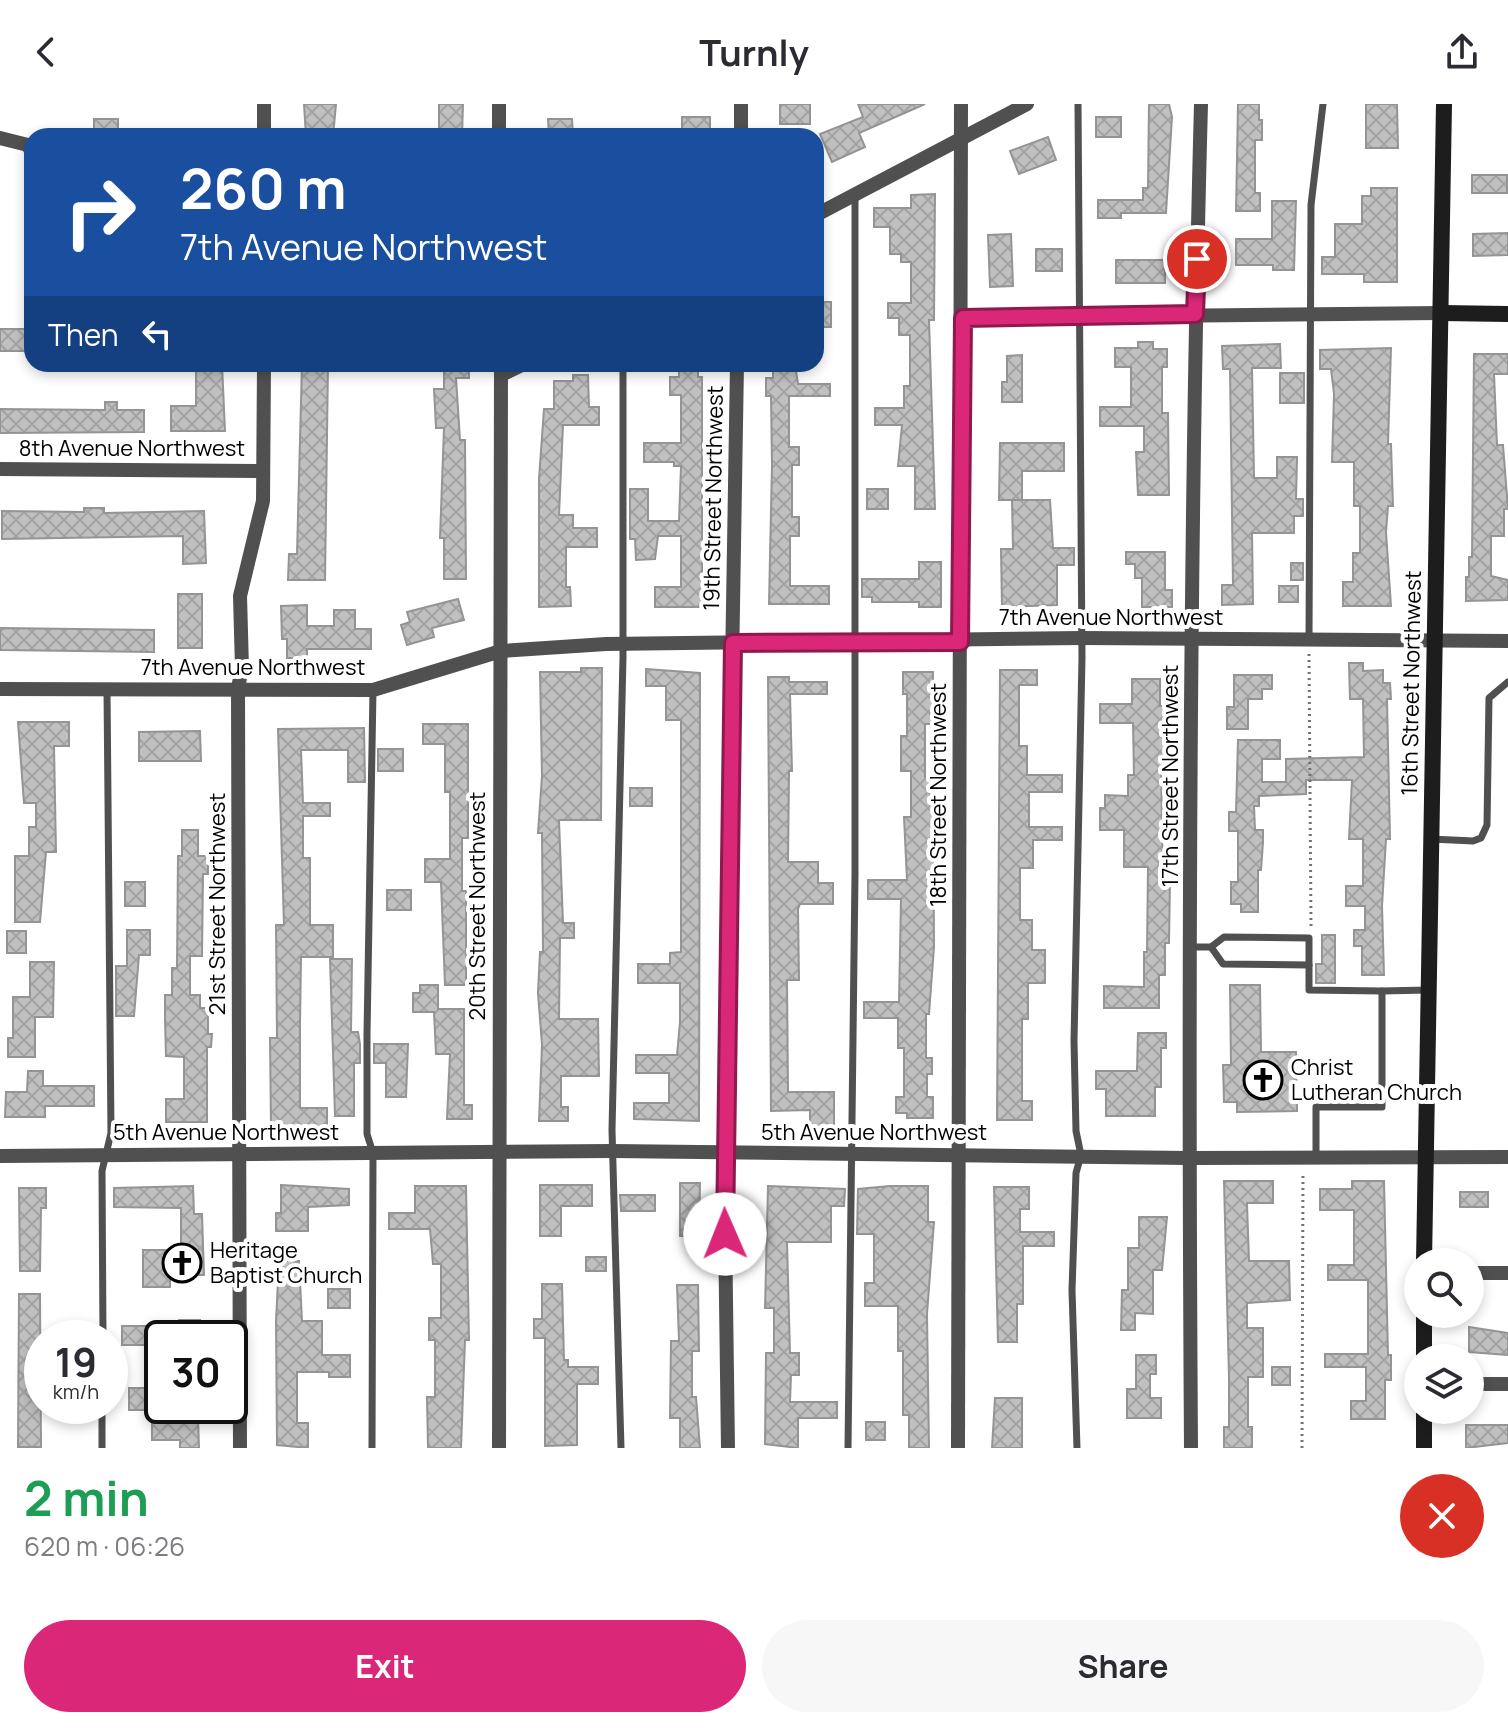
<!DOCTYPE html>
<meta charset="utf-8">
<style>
body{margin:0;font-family:Manrope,sans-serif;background:#f7f7f7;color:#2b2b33;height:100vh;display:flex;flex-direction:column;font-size:30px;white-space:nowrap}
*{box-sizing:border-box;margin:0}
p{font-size:26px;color:#7c7c81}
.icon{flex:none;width:44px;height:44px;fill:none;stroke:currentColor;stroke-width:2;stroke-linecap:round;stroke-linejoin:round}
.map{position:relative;height:1344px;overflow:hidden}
.sheet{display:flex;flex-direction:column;background:#fff;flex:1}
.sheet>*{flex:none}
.guide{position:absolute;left:24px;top:24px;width:800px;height:244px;border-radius:24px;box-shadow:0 4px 12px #0003;background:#1a4fa0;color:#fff;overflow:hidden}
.tools{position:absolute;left:1404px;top:1144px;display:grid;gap:16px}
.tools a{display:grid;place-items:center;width:80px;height:80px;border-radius:50%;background:#fff;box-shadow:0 4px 12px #0003;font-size:40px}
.speed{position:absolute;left:24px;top:1216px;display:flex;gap:16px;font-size:40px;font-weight:700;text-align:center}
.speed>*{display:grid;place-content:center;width:104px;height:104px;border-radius:50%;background:#fff;box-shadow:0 4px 12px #0003;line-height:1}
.speed small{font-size:20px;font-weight:400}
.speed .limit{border:4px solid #111;border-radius:12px;background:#fff;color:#111}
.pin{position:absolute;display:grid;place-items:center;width:68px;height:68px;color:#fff;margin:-34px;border:4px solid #fff;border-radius:50%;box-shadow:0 2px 8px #0007}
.me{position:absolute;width:88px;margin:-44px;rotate:359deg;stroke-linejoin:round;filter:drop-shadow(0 0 6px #0008)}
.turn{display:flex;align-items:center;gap:28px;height:168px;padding:0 24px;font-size:36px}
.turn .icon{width:104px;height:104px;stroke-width:2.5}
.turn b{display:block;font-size:56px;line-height:68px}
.then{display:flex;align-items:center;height:76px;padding:0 24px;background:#0003;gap:16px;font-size:30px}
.round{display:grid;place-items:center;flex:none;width:84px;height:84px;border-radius:42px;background:#f7f7f7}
.summary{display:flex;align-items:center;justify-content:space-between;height:136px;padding:0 24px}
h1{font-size:48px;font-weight:700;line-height:60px;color:#1e9e55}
.button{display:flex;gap:16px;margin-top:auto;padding:16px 24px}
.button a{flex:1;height:92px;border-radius:48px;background:#db2777;color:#fff;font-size:32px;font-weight:700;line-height:92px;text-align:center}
.button a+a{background:#f7f7f7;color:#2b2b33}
header{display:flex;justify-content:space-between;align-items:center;height:104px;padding:0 24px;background:#fff;font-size:36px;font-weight:700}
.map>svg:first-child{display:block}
.building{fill:url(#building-cross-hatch);stroke:#949494;stroke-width:2}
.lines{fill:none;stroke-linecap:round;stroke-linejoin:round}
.path{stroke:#727272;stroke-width:3;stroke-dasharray:2 4;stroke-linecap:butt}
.lane{stroke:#505050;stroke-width:7}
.street{stroke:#505050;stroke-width:14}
.secondary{stroke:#1d1d1d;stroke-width:16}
.route-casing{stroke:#8e194d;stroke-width:20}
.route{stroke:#db2777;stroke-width:14}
.labels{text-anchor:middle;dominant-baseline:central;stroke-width:8;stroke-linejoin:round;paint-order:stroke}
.street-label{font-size:22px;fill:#000;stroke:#fff}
.poi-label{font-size:22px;fill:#000;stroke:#fff;text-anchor:start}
</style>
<header><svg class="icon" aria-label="back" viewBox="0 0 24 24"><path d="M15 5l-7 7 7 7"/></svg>Turnly<svg class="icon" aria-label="share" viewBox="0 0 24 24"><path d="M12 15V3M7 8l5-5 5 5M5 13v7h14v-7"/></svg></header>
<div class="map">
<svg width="1508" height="1344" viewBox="0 0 1508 1344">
<defs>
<pattern id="building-cross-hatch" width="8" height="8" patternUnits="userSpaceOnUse" patternTransform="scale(2)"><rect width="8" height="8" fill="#c0c0c0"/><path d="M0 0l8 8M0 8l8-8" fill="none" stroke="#a3a3a3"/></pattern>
</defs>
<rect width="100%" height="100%" fill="#fff"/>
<g class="building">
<polygon points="304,0 336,0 333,32 306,32"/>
<polygon points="439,0 463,0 462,32 439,32"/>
<rect x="780" y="0" width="30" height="20"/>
<polygon points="858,0 925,0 859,29 865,43 832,58 820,30 863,13"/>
<polygon points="1149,0 1169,0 1172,13 1166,109 1121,109 1121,114 1098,114 1098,96 1143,96 1143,84 1148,84"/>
<polygon points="1238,0 1259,0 1259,16 1262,16 1262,36 1255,36 1255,89 1260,89 1260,107 1236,107"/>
<polygon points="1366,0 1397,0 1398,44 1366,44"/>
<rect x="682" y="13" width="28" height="19"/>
<rect x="1096" y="13" width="25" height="20"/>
<rect x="94" y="15" width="24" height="17"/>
<polygon points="548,15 572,15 573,32 549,32"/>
<polygon points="1048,33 1056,56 1019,70 1010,47"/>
<rect x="1472" y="71" width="35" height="18"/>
<polygon points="1371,84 1397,84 1397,178 1364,178 1364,170 1322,170 1322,153 1335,153 1335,120 1362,120 1362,92 1371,92"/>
<polygon points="935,90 934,216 929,216 935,405 915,405 915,362 898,362 902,321 875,321 875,304 904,304 904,282 910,282 910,231 899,231 899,214 888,214 888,199 911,199 911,158 901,158 901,150 890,150 890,123 874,123 874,104 911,104 911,91"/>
<polygon points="1272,97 1296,97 1294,166 1273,166 1273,161 1236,161 1236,135 1272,135"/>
<polygon points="1508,129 1508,151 1473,152 1473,130"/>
<polygon points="1011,130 1013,182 990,183 988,131"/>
<rect x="1036" y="145" width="26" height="22"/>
<rect x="1116" y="156" width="49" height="23"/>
<rect x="816" y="198" width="15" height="25"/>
<rect x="0" y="225" width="32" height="22"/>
<polygon points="1138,238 1153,238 1153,245 1167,245 1167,263 1162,263 1162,309 1168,309 1169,391 1138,391 1136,348 1144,348 1144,322 1100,322 1100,303 1131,303 1131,263 1115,263 1115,244 1138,244"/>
<polygon points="1280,240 1281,264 1252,264 1254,374 1277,374 1277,353 1297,353 1296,395 1303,395 1303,412 1294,412 1294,429 1252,429 1253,500 1222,501 1222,481 1233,481 1230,265 1223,265 1222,242"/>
<polygon points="1391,244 1388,340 1391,340 1393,402 1388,402 1386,428 1391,502 1343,502 1343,478 1353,478 1353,449 1360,449 1360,402 1354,402 1354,358 1332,358 1334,290 1331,265 1320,265 1320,246"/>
<polygon points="1474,250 1508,250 1508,270 1494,270 1497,341 1503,341 1508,405 1504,405 1504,432 1491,432 1491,472 1508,476 1508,496 1466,497 1466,473 1469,473 1469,453 1472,453"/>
<polygon points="1022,251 1022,298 1002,298 1002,278 1007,278 1007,252"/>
<polygon points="196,260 222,260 225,327 171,327 171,302 196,302"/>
<polygon points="302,260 328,260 325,476 288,476 289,450 297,450"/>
<polygon points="444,260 469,260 469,274 456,274 460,336 465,336 466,475 444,475 444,434 440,434 444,324 436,324 434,285 444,285"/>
<polygon points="679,260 698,260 698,273 702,273 702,503 655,503 655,483 681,483 681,432 658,432 655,455 636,456 635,435 630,435 630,385 648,385 648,417 679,417 681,362 674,362 674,358 644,358 644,339 681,339 681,291 670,291 670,273 679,273"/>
<polygon points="773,260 795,260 798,280 830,280 830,292 789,292 789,343 799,343 799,361 792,361 792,413 799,413 799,432 790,432 790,482 829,482 829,500 769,500 772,361 771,292 766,292 766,274 773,274"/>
<rect x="1280" y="269" width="24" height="30"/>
<polygon points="573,271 588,271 589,303 599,303 599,321 563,321 559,411 573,411 573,424 597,424 597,443 566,443 566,483 570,483 571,502 539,503 539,375 544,305 554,305 554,277 573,277"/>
<polygon points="105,298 117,298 117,306 144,306 144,328 0,329 0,305 105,306"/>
<polygon points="1000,339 1064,339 1064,367 1022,367 1022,396 999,396"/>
<rect x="867" y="385" width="21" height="20"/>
<polygon points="1012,396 1050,396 1053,444 1074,444 1074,461 1057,461 1057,501 1002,503 1001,445 1013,445"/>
<polygon points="84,404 104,404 104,409 204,407 206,459 183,460 183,432 2,435 2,407 84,408"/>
<polygon points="1126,448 1165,448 1165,486 1172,486 1172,503 1142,503 1142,474 1135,474 1135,460 1126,460"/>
<polygon points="919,458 941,458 941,503 919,503 919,498 872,498 872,493 862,493 862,475 919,475"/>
<rect x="1291" y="459" width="12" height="17"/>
<rect x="1279" y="482" width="19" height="16"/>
<rect x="178" y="490" width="24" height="54"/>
<polygon points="458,495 464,516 432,524 434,533 407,541 401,521 410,518 407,508"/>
<polygon points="307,501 307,522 334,522 334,506 355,506 355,525 371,525 371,545 307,545 307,554 287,554 287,535 282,535 281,502"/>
<polygon points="0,524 154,526 154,548 0,546"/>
<polygon points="1349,559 1363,559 1363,567 1383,566 1383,579 1390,579 1391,595 1387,595 1390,735 1386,735 1382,802 1384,871 1362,871 1362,842 1354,842 1354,826 1365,826 1365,802 1346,802 1346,782 1363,782 1363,735 1349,735 1352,676 1306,676 1306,690 1259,692 1259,702 1254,702 1255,726 1263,726 1263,738 1261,766 1258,766 1258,808 1241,808 1241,800 1231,800 1231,778 1238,778 1238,727 1229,727 1229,708 1236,708 1238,636 1280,636 1280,655 1262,655 1262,678 1286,678 1286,655 1364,653 1363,595 1350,595"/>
<polygon points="581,564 602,564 601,716 559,716 563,819 574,819 574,834 560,834 559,915 598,915 599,972 561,972 561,1003 568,1003 568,1017 539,1017 542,941 538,889 540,848 543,848 542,729 538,729 542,672 540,568 581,568"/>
<polygon points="646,565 700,569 699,1017 634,1015 634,999 669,999 669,969 636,969 636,951 677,951 680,918 680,879 638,879 638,860 670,860 670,849 681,848 681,616 666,616 666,582 646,582"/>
<polygon points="1000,566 1037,566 1037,581 1019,581 1019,642 1027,642 1027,671 1062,671 1062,688 1029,688 1029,723 1062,723 1062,736 1033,736 1033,764 1020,764 1020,816 1032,816 1032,846 1045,846 1045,879 1028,879 1028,915 1022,915 1022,997 1032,997 1032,1016 997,1016"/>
<polygon points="903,568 933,568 933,620 925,620 925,673 933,673 934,843 929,910 926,910 926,954 932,954 932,970 927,970 927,993 933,993 933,1014 907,1014 907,1009 896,1009 896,993 904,993 904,944 898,944 898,914 864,914 864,898 899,898 901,795 868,795 868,776 907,776 904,713 911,713 911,667 901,667 901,632 907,632 907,590 903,590"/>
<polygon points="1234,571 1272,571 1272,585 1262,585 1262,595 1248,595 1248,625 1227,625 1227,603 1234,603"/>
<polygon points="768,573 789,573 789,578 827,578 827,590 790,590 792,667 789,667 788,758 818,758 818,779 833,779 833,800 800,800 798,805 799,876 787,876 788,988 834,988 834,1023 810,1023 810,1006 771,1007"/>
<polygon points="1132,575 1160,575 1160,602 1167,602 1167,645 1176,645 1176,662 1161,662 1163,776 1170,776 1169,839 1165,839 1165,871 1159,871 1159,904 1104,904 1104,882 1144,883 1144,848 1147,848 1148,763 1124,763 1124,726 1100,726 1100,704 1105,704 1105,691 1128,692 1128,671 1134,671 1133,619 1100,619 1100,600 1132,600"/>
<polygon points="18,618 69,618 69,642 54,642 56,748 46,748 40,818 15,818 15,752 29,752 29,723 36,723 36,699 24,699"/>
<polygon points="423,620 468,620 468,734 462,734 462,787 466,787 466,881 445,881 441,778 425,778 425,755 450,755 450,688 445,688 445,640 423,640"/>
<polygon points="364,624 365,678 348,678 348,646 301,646 303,699 330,699 330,712 303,712 303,754 310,754 310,821 333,821 333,853 301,853 300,921 300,1004 327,1004 327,1022 271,1022 270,934 277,934 276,821 284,821 278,625"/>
<polygon points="200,627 201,657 139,657 139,628"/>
<rect x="378" y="645" width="25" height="22"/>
<rect x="630" y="684" width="22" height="18"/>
<polygon points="182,726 198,726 198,752 208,752 208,770 203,770 202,852 190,852 190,891 200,891 200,904 208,904 208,930 212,930 211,943 207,943 207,1018 166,1018 166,995 184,995 184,953 166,952 165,916 165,891 172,891 172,864 177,864 178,752 182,752"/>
<rect x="125" y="778" width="20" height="24"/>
<rect x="387" y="786" width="24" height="20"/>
<polygon points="127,826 150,826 150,851 139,851 134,912 116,912 116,862 127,862"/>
<rect x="7" y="827" width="19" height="22"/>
<polygon points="1322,831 1335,831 1335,879 1316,879 1316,860 1322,860"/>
<polygon points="330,855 352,855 351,928 358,928 360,940 360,959 354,959 354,1012 335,1012"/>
<polygon points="30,858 54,858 53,913 35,913 35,953 8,953 8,934 13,934 13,893 30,893"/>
<polygon points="420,881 438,881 438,905 464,905 464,1001 472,1001 472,1015 447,1015 450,950 436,950 434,908 413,908 413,889 420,889"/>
<polygon points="1230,881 1260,881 1261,948 1296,948 1297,1007 1237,1008 1237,998 1224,998 1223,961 1231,961"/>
<polygon points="1138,929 1166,929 1166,944 1161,944 1161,983 1155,983 1155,1012 1106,1012 1106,985 1096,985 1096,967 1137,967"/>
<polygon points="374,940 408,940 406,993 386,993 386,959 374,959"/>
<polygon points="28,967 43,967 43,982 94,982 94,1002 45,1002 45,1013 5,1013 6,988 27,988"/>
<polygon points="1224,1077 1273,1077 1273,1099 1247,1099 1249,1157 1289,1157 1290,1196 1247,1199 1247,1224 1263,1224 1263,1273 1248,1273 1248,1323 1252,1323 1252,1344 1224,1344 1224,1323 1229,1323 1229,1273"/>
<polygon points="1352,1077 1384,1077 1388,1251 1391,1251 1391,1276 1385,1276 1385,1315 1351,1315 1351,1297 1366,1297 1366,1263 1325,1263 1325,1250 1368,1250 1368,1176 1328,1176 1328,1161 1354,1161 1354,1106 1320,1106 1320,1085 1352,1085"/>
<polygon points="680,1079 700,1079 699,1132 680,1132"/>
<polygon points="281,1081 349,1085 349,1101 308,1103 308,1127 276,1127 276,1109 281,1109"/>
<polygon points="540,1081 592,1081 592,1102 561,1102 561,1132 540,1132"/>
<polygon points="193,1082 194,1110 202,1110 204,1171 170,1171 170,1183 143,1183 143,1146 181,1146 181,1104 114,1103 114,1084"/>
<polygon points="415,1082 466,1082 469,1236 465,1236 461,1344 428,1344 427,1293 435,1293 435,1236 429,1236 429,1214 441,1214 441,1160 433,1160 430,1125 389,1125 389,1109 415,1109"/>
<polygon points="768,1082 845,1085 844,1102 831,1102 831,1138 787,1138 790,1249 799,1249 799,1271 791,1271 790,1298 837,1298 837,1314 798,1314 798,1344 765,1340 766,1249 774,1249 774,1204 765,1204"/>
<polygon points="890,1082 928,1082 928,1118 934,1118 927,1210 929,1344 909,1344 909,1311 903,1311 903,1247 898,1247 898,1202 865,1202 865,1179 874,1179 874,1130 857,1130 858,1085"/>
<polygon points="994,1083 1029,1083 1029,1105 1020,1105 1020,1128 1054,1128 1054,1142 1023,1142 1023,1200 1017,1200 1017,1238 998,1238"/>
<polygon points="19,1084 46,1084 46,1104 41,1104 40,1167 20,1167"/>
<rect x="1460" y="1088" width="28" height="15"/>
<polygon points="620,1091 655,1091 655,1107 621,1107"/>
<polygon points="1139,1113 1167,1113 1162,1166 1153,1166 1153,1210 1135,1209 1135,1226 1121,1226 1122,1186 1128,1186 1128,1144 1139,1144"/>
<rect x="586" y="1153" width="20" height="14"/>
<polygon points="279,1157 299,1157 302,1217 322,1217 322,1251 350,1251 350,1273 329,1273 329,1268 297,1268 297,1319 308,1319 308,1344 277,1341 276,1217"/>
<polygon points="542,1180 562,1180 564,1256 568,1256 568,1263 598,1263 598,1280 577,1280 577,1341 545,1342 545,1234 534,1234 534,1215 542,1215"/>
<polygon points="677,1181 698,1181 699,1247 692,1247 692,1293 696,1293 700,1344 680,1344 680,1314 670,1314 671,1237 679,1237"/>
<rect x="328" y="1185" width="22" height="19"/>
<polygon points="19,1190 40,1190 41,1343 18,1343"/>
<rect x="179" y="1216" width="21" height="18"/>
<rect x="122" y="1222" width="30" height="19"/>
<polygon points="1469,1223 1508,1229 1508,1251 1469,1248"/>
<polygon points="1136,1251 1156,1251 1156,1270 1150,1270 1150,1294 1161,1294 1161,1314 1127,1314 1127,1285 1136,1285"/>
<rect x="1272" y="1263" width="18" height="18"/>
<rect x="129" y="1284" width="24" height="22"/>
<polygon points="995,1294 1022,1294 1022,1344 992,1344"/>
<polygon points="178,1302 204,1302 204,1314 198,1314 199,1344 180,1344 180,1336 152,1336 152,1319 178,1319"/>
<rect x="866" y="1318" width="19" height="18"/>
<polygon points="1466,1321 1508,1321 1508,1339 1466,1344"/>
</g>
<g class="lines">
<g class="path">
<polyline points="1309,550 1311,822"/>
<polyline points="1302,1344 1303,1068"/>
</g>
<g class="lane">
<polyline points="1309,536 1311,101 1323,0"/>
<polyline points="1431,735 1473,737 1481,734 1487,721 1489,594 1508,578"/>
<polyline points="1191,843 1211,843 1223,860 1309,861 1309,886 1382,887"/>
<polyline points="1211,843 1224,833 1309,834 1309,861"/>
<polyline points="1316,1053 1316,1003 1382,1003 1382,887 1428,886"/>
<polyline points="103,1234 102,1067 111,1029 107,585"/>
<polyline points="102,1344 102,1302"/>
<polyline points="372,1344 373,1049 367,1030 367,930 373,587"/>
<polyline points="621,1344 612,1026 623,553 623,260"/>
<polyline points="848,1344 855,770 855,92"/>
<polyline points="1077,1344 1072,1186 1076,1069 1081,1051 1076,1027 1074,937 1082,554 1078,0"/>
</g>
<g class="street">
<polyline points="264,0 264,32"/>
<polyline points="499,0 499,32"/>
<polyline points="741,32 741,0"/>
<polyline points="0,34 28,41 32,49"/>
<polyline points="816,111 1027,0"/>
<polyline points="963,214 1441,209"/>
<polyline points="501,271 524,260"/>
<polyline points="0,365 263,367"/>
<polyline points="0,585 373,586 501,547 606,540 1082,534 1508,537"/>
<polyline points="0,1052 612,1047 1189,1054 1508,1053"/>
<polyline points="1470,1169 1508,1169"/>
<polyline points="1470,1280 1508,1280"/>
<polyline points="240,1344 238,584 242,564 240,492 263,397 264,260"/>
<polyline points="499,1344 501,260"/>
<polyline points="728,1344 724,1048 737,260"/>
<polyline points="958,1344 961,0"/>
<path d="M1191 1344C1188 896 1189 448 1201 0"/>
</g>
<g class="secondary">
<polyline points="1441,209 1508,210"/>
<polyline points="1424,1158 1444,0"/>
<polyline points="1424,1210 1424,1254"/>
<polyline points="1424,1344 1424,1306"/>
</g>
</g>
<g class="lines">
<g class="route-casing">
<polyline id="route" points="725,1130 733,539 960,538 963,214 1195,210 1197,155"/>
</g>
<use href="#route" class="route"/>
</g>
<defs>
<g id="church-ring" transform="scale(2)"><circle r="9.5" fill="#fff" stroke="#000" stroke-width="1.5"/><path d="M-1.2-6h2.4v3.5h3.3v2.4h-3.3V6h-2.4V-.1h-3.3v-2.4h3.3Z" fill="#000"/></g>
</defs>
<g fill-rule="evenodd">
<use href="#church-ring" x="1263" y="976"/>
<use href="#church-ring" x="182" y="1159"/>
</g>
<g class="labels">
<g class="street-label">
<text x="132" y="344">8th Avenue Northwest</text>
<text transform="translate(713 394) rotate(-89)">19th Street Northwest</text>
<text x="1111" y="513">7th Avenue Northwest</text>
<text x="253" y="563">7th Avenue Northwest</text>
<text transform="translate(1411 579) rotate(-89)">16th Street Northwest</text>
<text transform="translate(1170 672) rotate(-90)">17th Street Northwest</text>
<text transform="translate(938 691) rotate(-90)">18th Street Northwest</text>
<text transform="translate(217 800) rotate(-90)">21st Street Northwest</text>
<text transform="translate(477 802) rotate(-90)">20th Street Northwest</text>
<text x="226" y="1028">5th Avenue Northwest</text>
<text x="874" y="1028">5th Avenue Northwest</text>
</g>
<g class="poi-label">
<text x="1291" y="963">Christ<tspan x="1291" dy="25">Lutheran Church</tspan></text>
<text x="210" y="1146">Heritage<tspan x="210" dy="25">Baptist Church</tspan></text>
</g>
</g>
</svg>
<div class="tools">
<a><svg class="icon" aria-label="search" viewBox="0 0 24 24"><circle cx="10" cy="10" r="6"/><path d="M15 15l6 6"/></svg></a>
<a><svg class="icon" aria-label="layers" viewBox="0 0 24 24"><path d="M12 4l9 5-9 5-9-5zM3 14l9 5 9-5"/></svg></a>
</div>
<div class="speed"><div>19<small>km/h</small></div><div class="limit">30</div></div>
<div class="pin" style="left:1197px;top:155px;background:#d93025"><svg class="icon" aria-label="arrive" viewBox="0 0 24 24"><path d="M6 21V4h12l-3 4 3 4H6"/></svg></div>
<svg class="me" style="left:725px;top:1130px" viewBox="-20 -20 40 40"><circle r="19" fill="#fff"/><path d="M0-13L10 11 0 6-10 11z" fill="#db2777"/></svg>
<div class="guide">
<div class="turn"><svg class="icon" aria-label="right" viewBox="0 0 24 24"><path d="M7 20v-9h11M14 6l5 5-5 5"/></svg><div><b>260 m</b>7th Avenue Northwest</div></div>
<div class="then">Then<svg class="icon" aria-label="left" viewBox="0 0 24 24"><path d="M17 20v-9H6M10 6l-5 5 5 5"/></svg></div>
</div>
</div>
<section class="sheet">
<div class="summary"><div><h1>2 min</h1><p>620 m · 06:26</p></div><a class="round" style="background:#d93025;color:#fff"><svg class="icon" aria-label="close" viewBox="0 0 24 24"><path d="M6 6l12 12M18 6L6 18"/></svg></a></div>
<div class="button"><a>Exit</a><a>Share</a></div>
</section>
